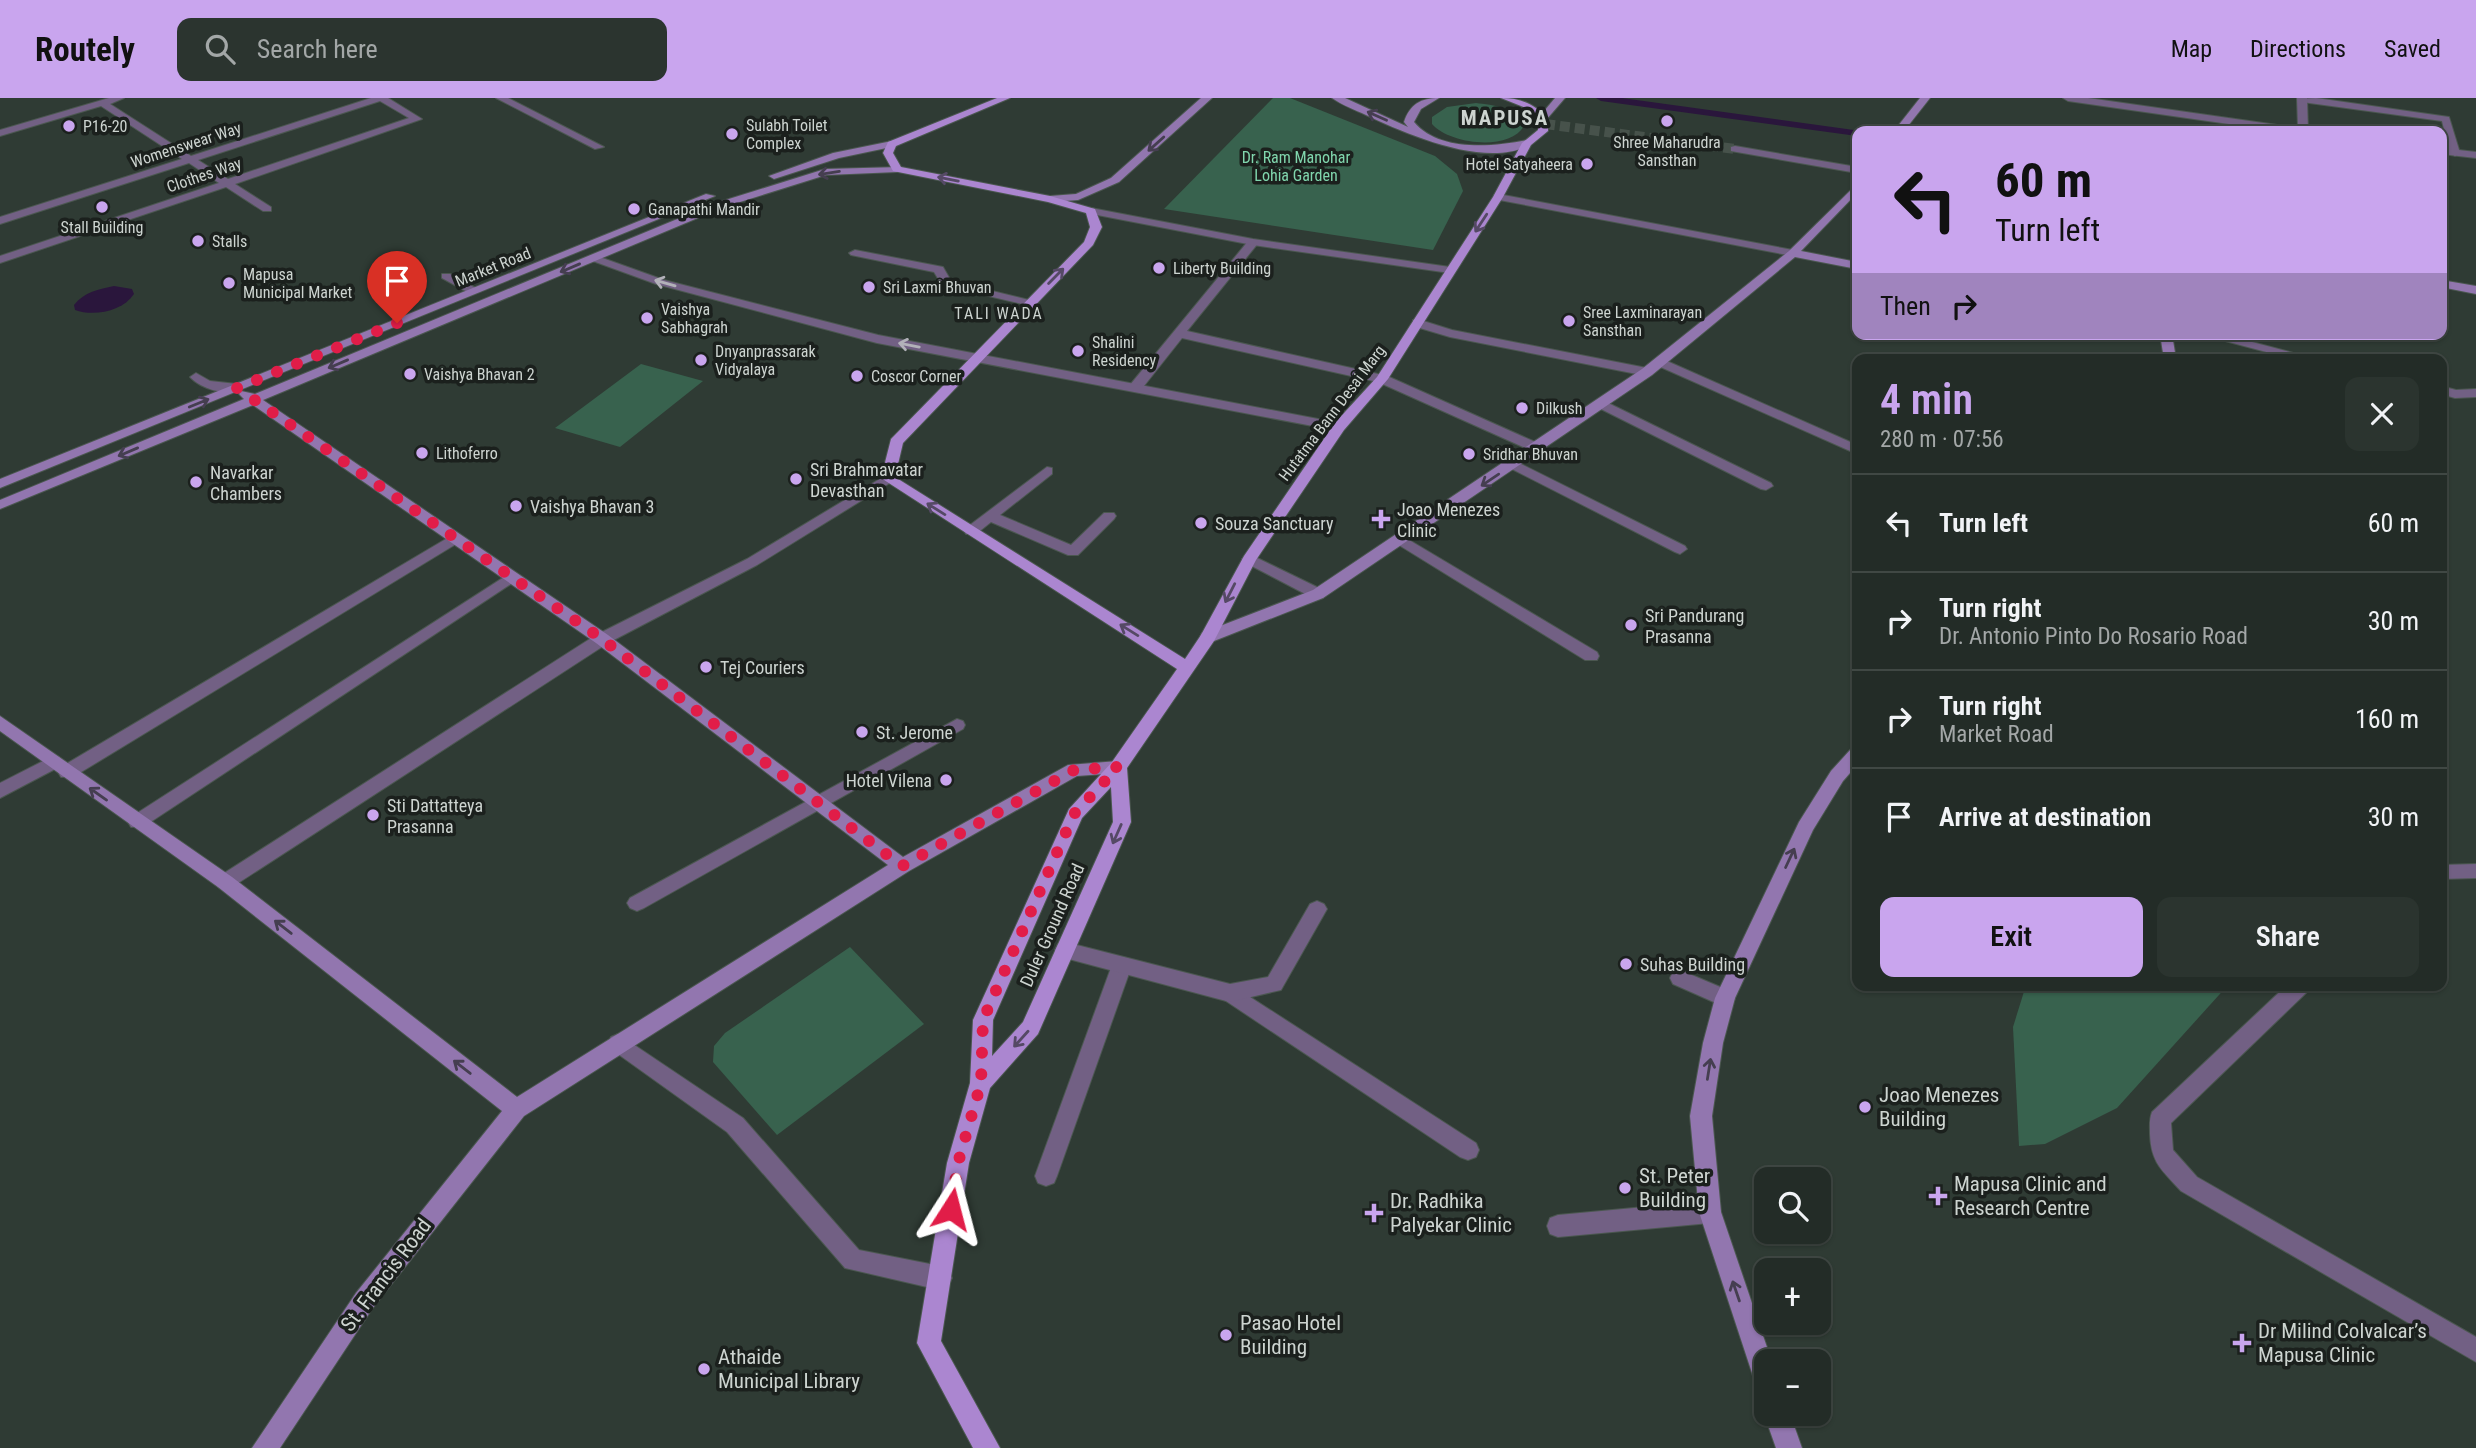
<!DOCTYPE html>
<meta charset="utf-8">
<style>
body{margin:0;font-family:"Roboto Condensed",sans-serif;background:#2b342f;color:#f1f3f6;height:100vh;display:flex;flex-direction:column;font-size:26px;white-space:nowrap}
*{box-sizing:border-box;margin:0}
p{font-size:23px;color:#a3a7a7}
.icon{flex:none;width:38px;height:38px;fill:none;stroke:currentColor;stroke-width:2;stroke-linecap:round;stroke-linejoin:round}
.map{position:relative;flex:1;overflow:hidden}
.drawer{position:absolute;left:1852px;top:256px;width:595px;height:637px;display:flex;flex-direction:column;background:#232c27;border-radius:14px;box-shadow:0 2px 5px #0004,0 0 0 2px #404844}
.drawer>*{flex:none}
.hud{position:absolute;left:1852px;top:28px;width:595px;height:214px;border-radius:14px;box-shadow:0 2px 5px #0004,0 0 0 2px #404844;background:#c9a5ee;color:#111;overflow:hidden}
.buttons{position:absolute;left:1754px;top:1069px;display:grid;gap:14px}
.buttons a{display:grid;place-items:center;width:77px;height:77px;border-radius:14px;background:#232c27;box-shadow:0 2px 5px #0004,0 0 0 2px #404844;font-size:35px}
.pin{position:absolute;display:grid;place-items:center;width:60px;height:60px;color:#fff;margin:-72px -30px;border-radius:50% 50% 50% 0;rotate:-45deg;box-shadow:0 0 7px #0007}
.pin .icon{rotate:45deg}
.me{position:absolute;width:77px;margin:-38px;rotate:9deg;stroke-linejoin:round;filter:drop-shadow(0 0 5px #0008)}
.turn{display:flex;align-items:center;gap:24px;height:147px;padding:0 28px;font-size:32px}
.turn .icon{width:91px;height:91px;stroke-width:2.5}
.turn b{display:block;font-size:49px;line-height:60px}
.then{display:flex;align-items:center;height:66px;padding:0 28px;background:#0003;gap:14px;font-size:26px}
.round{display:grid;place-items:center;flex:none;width:74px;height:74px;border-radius:14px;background:#2b342f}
.overview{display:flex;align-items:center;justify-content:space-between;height:119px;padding:0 28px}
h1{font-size:42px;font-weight:600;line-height:52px;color:#c9a5ee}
.primary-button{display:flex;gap:14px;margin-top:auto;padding:14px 28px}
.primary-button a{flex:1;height:80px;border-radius:14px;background:#c9a5ee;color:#111;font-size:28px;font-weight:600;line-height:80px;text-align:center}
.primary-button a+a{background:#2b342f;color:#f1f3f6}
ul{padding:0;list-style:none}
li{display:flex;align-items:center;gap:21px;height:98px;padding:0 28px;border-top:2px solid #404844}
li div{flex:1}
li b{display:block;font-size:26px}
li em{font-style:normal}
header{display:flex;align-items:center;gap:42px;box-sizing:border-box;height:98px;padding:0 35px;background:#c9a5ee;color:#111}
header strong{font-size:33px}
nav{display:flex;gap:38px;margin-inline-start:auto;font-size:24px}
.search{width:490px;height:63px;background:#2b342f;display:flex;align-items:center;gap:18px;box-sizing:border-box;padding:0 24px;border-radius:14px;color:#a3a7a7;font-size:26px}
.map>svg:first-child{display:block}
.green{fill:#38624e}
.water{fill:#2a163c}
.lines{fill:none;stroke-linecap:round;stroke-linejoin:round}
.stream{fill:#2a163c;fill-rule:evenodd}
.street-tunnel{stroke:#47524b;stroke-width:10;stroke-dasharray:10 5;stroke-linecap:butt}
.lane-casing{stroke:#4b5750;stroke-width:2}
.street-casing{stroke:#4b5750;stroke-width:2}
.secondary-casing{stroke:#4b5750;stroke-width:2}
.primary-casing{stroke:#4b5750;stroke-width:2}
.lane{fill:#726084;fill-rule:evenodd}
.street{fill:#726084;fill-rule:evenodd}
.secondary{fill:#9276af;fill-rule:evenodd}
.primary{fill:#ab86d0;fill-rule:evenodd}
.oneway{stroke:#453e50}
.oneway2{stroke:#554965}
.oneway3{stroke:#b2b1b9}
.route{stroke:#e11d48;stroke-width:12;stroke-dasharray:0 21.6}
.poi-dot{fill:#c9a5ee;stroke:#1b201d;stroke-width:2.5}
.labels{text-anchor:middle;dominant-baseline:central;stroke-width:7;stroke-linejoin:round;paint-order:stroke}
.far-poi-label{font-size:16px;fill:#cdd4d0;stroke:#1b201d;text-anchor:start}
.far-street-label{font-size:16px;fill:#cdd4d0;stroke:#1b201d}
.far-park-label{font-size:16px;fill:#80d6ad;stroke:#1b201d}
.far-neighbourhood-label{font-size:16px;letter-spacing:2px;fill:#cdd4d0;stroke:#1b201d}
.poi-label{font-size:18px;fill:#cdd4d0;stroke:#1b201d;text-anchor:start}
.street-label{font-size:18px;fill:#cdd4d0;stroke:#1b201d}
.far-district-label{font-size:21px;font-weight:bold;letter-spacing:2px;fill:#cdd4d0;stroke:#1b201d}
.near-poi-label{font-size:21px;fill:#cdd4d0;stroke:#1b201d;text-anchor:start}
.near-street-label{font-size:21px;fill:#cdd4d0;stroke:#1b201d}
</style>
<header>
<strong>Routely</strong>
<div class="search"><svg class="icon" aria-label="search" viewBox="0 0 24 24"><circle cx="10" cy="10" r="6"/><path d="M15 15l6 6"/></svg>Search here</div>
<nav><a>Map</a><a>Directions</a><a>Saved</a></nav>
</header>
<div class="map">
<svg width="2476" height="1350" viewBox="0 0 2476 1350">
<rect width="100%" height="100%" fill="#2f3b34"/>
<g class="green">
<polygon points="1273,0 1290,0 1435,58 1457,76 1463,93 1433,152 1164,111"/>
<path d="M1476 5C1492 7 1520 9 1524 28 1509 54 1449 46 1432 26V19L1447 9Z"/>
<polygon points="641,266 703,283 620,349 555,330"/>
<polygon points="850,849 924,926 777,1037 713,964 714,948 725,935"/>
<polygon points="2026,887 2228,887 2117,1010 2045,1046 2019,1048 2013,929"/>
</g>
<path class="water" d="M114 188 132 191 134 196C123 213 94 219 75 212L74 207C84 194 99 191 114 188Z"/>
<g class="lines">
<polygon class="stream" points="1596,0 1622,0 1861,33 1857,33 1857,38 1601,3"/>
<polyline class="street-tunnel" points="1545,26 1735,51"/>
<g class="lane-casing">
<g id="lane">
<polygon points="2316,0 2449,19 2460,55 2455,58 2450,55 2442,23 2302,4 2297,1"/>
<polygon points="1249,142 1259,144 1187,233 1387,278 1542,347 1542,353 1532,353 1378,284 1182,240 1140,293 1130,293 1130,287"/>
<polygon points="855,152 943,169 951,183 1037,204 1031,208 942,187 934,174 851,157 849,155"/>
<polygon points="442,176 450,176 481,193 471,196 442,180"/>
<path d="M196 275 210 283 237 286 243 290C230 300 201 291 190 279Z"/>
<polygon points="1602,302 1771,385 1773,388 1766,392 1761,391 1597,309 1595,306"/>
<polygon points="1513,362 1685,448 1687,451 1680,456 1675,454 1508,369 1506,366"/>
<polygon points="1047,369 1052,370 1052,376 1000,417 1071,447 1104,415 1114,415 1116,418 1114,421 1078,457 1068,457 991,424 976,436 966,436 964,433 966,430"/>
<polygon points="456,435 463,440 461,443 73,679 61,679 58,674 61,669"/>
<polygon points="1249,456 1323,492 1326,496 1323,500 1313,500 1244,464 1242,461"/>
<polygon points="512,474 517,476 520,479 517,482 143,729 131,729 128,724 131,719"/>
<polygon points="957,621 963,623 965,627 963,631 644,810 637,813 630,810 627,805 630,800"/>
<polygon points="1122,859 1129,861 1132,867 1057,1078 1054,1085 1046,1088 1038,1085 1035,1078 1112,867 1115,861"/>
<polygon points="1680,872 1732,894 1735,900 1732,906 1725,909 1673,886 1670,880 1673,874"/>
<polygon points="1230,886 1476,1045 1479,1052 1476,1059 1468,1062 1460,1059 1223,901 1220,895 1223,889"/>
<polygon points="618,936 743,1020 859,1152 940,1168 948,1172 952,1180 948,1188 940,1192 845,1170 727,1034 611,951 608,945 611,939"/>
<polygon points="1710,1103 1718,1106 1721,1114 1718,1122 1710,1125 1558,1139 1550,1136 1547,1128 1550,1120 1558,1117"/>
</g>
</g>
<g class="street-casing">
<g id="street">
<path d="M109 0H124L110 6 191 58 371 0H388L422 21 235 86 271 109V113H263L226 89 0 165V158L219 85 189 65 0 126V119L182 61 101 8 0 38V32ZM380 3 409 20 228 81 198 62Z"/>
<polygon points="496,0 508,0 604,49 595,51"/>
<polygon points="2063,0 2088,0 2298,30 2297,0 2307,0 2308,33 2278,33 2068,3"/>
<polygon points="1735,48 1857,69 1857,75 1731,53 1731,49"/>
<polygon points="2441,50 2476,54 2476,60 2441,56"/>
<polygon points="1498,96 1793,152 1799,155 1793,158 1494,101 1494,97"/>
<polygon points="1091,110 1253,141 1450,169 1456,172 1450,175 1253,147 1087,115 1087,111"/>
<polygon points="594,157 664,182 878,237 1339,325 1346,329 1339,333 877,245 656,186 590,162 588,160"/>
<polygon points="1417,221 1452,232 1647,270 1653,274 1647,278 1450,239 1413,228 1413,222"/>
<polygon points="2199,236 2222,236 2316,261 2293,261"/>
<polygon points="1660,260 1857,347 1857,356 1656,267 1656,261"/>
<polygon points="2441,288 2456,292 2476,291 2476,299 2455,300 2441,296"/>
<polygon points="888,376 895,380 893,383 757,467 608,545 232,789 225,791 218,789 216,784 218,779 596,537 747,461"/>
<polygon points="1399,436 1597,554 1599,558 1597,562 1585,562 1394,444 1392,441"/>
<polygon points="53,658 59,659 62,664 59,669 0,700 0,685"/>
<polygon points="2476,766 2476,780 2441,781 2441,767"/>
<polygon points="1317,803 1324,806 1327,811 1281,892 1230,904 1065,860 1058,858 1055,852 1058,846 1065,844 1230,886 1268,879 1310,806"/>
<path d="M2287 887H2311L2308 893 2171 1025 2173 1052 2197 1079 2476 1239V1264L2181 1093C2162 1072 2151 1065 2150 1036 2150 1028 2149 1022 2152 1014Z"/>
</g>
</g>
<g class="secondary-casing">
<g id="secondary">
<polygon points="1201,0 1212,0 1119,84 1078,102 1050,104 1045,101 1050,98 1076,96 1111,80"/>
<path d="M1332 0H1345L1408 29 1404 24C1410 6 1421 0 1439 0L1421 11 1414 24C1439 54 1492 49 1527 42L1532 45C1491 73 1406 36 1366 17 1355 12 1342 7 1332 0Z"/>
<polygon points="1555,0 1565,0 1546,22 1540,22 1540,18"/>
<polygon points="1920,0 1930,0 1904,33 1894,33"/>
<polygon points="892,43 897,46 896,48 839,60 774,81 769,78 833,55"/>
<polygon points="901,69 902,71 897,74 826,77 724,109 263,302 608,537 903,759 1068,667 1118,663 1124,664 1127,669 1124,674 1118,675 1077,678 909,773 524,1018 372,1211 280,1350 252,1350 356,1195 502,1013 218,789 0,633 0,618 232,779 517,999 888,767 596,545 253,307 0,411 0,402 244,301 239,296 241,293 255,296 716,105 825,71"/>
<polygon points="1857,86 1857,95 1801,153 1857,164 1857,171 1795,159 1652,277 1323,500 1214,543 1202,543 1200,539 1202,535 1313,492 1642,271 1789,153"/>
<polygon points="706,96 715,98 0,390 0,381"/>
<polygon points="2441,182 2476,188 2476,196 2441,189"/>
<polygon points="2160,236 2172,236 2176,261 2164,261"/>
<polygon points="1857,649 1857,667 1843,683 1813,732 1735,900 1723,945 1712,1018 1721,1114 1772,1264 1766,1264 1766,1293 1757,1290 1754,1281 1699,1114 1690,1018 1703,945 1715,900 1799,724 1831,673 1851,651"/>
<polygon points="1766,1313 1766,1316 1790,1316 1802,1350 1776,1350 1764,1316"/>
</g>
</g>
<g class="primary-casing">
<path id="primary" d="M997 0H1010L896 48 893 55 901 69 1050 98 1095 111 1102 129 1093 147 903 345 895 379 1185 561 1201 537 1244 458 1334 326 1377 279 1493 99 1522 45 1538 32V21L1526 10 1501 0C1521 0 1534 6 1548 20V33L1531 47 1503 99 1388 281 1344 332 1256 462 1214 543 1127 670 1131 724 1038 936 990 990 969 1065 941 1243 1000 1350H973L917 1245 947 1065 970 985 973 922 1069 711 1112 664 1177 571 881 380 891 341 1084 144 1090 129 1086 115 1048 104 893 73 883 55 888 44ZM1111 689 1113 724 1023 924 992 958 993 922 1082 720Z"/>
</g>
<use href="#lane" class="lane"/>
<use href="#street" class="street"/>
<use href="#secondary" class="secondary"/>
<use href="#primary" class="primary"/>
</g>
<defs><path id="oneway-shaft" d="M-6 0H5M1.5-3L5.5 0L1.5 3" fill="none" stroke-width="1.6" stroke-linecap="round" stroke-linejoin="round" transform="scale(1.75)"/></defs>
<g class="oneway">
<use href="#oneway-shaft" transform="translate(1377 18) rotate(-156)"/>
<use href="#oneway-shaft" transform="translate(1156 46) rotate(138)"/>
<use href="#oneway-shaft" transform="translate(829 75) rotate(171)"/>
<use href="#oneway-shaft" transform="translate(570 170) rotate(157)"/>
<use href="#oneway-shaft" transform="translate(338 266) rotate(157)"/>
<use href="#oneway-shaft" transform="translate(199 305) rotate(-22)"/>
<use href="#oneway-shaft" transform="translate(128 354) rotate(157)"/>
<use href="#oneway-shaft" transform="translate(1490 382) rotate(146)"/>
<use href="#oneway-shaft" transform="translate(98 696) rotate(-145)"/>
<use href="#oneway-shaft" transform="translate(1790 760) rotate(-65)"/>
<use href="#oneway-shaft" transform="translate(283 829) rotate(-142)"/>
<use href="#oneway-shaft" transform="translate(462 969) rotate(-142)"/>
<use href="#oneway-shaft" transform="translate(1709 971) rotate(-81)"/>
<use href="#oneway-shaft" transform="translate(1736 1193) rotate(-109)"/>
</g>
<g class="oneway2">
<use href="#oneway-shaft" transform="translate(948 81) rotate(-169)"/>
<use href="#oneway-shaft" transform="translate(1481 125) rotate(123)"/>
<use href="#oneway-shaft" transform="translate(1056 178) rotate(-45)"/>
<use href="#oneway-shaft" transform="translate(936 411) rotate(-148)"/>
<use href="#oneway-shaft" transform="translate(1230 495) rotate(117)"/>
<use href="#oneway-shaft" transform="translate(1129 532) rotate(-148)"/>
<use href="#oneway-shaft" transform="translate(1117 736) rotate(114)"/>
<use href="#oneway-shaft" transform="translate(1021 941) rotate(132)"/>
</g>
<g class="oneway3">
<use href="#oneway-shaft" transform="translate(665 185) rotate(-164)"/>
<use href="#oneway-shaft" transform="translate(909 247) rotate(-169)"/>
</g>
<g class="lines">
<polyline class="route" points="397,225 237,290 602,541 902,768 1074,672 1118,669 1074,716 983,922 981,985 958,1065 951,1111"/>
</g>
<g class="poi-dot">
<circle cx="1667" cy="23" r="7"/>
<circle cx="69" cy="28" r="7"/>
<circle cx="732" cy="36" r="7"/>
<circle cx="1587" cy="66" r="7"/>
<circle cx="102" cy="109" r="7"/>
<circle cx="634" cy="111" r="7"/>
<circle cx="198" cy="143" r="7"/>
<circle cx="1159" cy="170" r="7"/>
<circle cx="229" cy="185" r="7"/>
<circle cx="869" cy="189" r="7"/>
<circle cx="647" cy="220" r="7"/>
<circle cx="1569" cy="223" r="7"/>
<circle cx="1078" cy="253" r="7"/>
<circle cx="701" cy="262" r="7"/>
<circle cx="410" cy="276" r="7"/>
<circle cx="857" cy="278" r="7"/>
<circle cx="1522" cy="310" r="7"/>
<circle cx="422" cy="355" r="7"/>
<circle cx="1469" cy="356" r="7"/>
<circle cx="796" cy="381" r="7"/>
<circle cx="196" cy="384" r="7"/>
<circle cx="516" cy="408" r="7"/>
<path d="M1377.5 410.5h7v7h7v7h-7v7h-7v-7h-7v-7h7z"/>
<circle cx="1201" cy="425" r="7"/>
<circle cx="1631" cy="527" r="7"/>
<circle cx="706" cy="569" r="7"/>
<circle cx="862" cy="634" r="7"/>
<circle cx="946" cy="682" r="7"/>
<circle cx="373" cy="717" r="7"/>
<circle cx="1626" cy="866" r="7"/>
<circle cx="1865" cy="1009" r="7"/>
<circle cx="1625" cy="1090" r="7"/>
<path d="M1934.5 1087.5h7v7h7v7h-7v7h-7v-7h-7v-7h7z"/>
<path d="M1370.5 1104.5h7v7h7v7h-7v7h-7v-7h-7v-7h7z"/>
<circle cx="1226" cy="1237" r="7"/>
<path d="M2238.5 1234.5h7v7h7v7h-7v7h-7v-7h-7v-7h7z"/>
<circle cx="704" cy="1271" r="7"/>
</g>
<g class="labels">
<g class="far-poi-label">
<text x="746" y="27">Sulabh Toilet<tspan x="746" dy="18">Complex</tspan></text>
<text x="83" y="28">P16-20</text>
<text x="1667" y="44" text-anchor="middle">Shree Maharudra<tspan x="1667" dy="18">Sansthan</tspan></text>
<text x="1573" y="66" text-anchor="end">Hotel Satyaheera</text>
<text x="648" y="111">Ganapathi Mandir</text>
<text x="102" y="129" text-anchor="middle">Stall Building</text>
<text x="212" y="143">Stalls</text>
<text x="1173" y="170">Liberty Building</text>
<text x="243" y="176">Mapusa<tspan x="243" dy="18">Municipal Market</tspan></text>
<text x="883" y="189">Sri Laxmi Bhuvan</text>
<text x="661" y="211">Vaishya<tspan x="661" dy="18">Sabhagrah</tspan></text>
<text x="1583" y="214">Sree Laxminarayan<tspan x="1583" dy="18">Sansthan</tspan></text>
<text x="1092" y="244">Shalini<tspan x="1092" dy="18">Residency</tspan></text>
<text x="715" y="253">Dnyanprassarak<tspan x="715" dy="18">Vidyalaya</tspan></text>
<text x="424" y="276">Vaishya Bhavan 2</text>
<text x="871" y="278">Coscor Corner</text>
<text x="1536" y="310">Dilkush</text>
<text x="436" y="355">Lithoferro</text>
<text x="1483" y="356">Sridhar Bhuvan</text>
</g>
<g class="far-street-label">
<text transform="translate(186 47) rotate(-18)">Womenswear Way</text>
<text transform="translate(204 77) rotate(-19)">Clothes Way</text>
<text transform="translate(493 169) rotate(-22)">Market Road</text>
<text transform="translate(1332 315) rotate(-53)">Hutatma Bann Desai Marg</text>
</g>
<g class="far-park-label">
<text x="1296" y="59">Dr. Ram Manohar<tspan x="1296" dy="18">Lohia Garden</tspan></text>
</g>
<g class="far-neighbourhood-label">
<text x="999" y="215">TALI WADA</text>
</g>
<g class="poi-label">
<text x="810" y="371">Sri Brahmavatar<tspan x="810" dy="21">Devasthan</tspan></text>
<text x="210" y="374">Navarkar<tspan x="210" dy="21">Chambers</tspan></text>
<text x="530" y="408">Vaishya Bhavan 3</text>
<text x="1397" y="411">Joao Menezes<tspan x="1397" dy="21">Clinic</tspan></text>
<text x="1215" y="425">Souza Sanctuary</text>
<text x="1645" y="517">Sri Pandurang<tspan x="1645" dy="21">Prasanna</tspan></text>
<text x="720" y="569">Tej Couriers</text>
<text x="876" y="634">St. Jerome</text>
<text x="932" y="682" text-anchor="end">Hotel Vilena</text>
<text x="387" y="707">Sti Dattatteya<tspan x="387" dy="21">Prasanna</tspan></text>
<text x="1640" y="866">Suhas Building</text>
</g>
<g class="street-label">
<text transform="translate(1052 827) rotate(-66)">Duler Ground Road</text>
</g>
<g class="far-district-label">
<text x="1505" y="20">MAPUSA</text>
</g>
<g class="near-poi-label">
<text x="1879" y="997">Joao Menezes<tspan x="1879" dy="24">Building</tspan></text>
<text x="1639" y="1078">St. Peter<tspan x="1639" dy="24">Building</tspan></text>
<text x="1954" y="1086">Mapusa Clinic and<tspan x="1954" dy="24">Research Centre</tspan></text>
<text x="1390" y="1103">Dr. Radhika<tspan x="1390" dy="24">Palyekar Clinic</tspan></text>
<text x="1240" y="1225">Pasao Hotel<tspan x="1240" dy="24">Building</tspan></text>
<text x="2258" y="1233">Dr Milind Colvalcar’s<tspan x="2258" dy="24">Mapusa Clinic</tspan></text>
<text x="718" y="1259">Athaide<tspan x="718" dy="24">Municipal Library</tspan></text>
</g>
<g class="near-street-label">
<text transform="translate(386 1177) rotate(-53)">St. Francis Road</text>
</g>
</g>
</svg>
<div class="buttons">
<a><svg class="icon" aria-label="search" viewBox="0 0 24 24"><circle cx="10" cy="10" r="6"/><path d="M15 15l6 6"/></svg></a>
<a>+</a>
<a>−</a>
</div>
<div class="pin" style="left:397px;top:225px;background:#d93025"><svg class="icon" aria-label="arrive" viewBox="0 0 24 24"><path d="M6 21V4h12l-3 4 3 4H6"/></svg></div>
<svg class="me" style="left:951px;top:1111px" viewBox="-20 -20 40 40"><path d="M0-17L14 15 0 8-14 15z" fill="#e11d48" stroke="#fff" stroke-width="4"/></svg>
<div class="hud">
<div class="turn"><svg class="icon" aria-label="left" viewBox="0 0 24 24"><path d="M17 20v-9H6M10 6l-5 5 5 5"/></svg><div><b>60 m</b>Turn left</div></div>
<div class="then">Then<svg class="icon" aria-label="right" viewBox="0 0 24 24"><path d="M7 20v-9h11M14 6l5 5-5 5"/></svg></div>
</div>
<section class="drawer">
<div class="overview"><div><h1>4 min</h1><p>280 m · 07:56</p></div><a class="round"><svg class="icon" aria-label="close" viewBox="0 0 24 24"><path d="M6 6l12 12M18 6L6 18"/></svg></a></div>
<ul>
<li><svg class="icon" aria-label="left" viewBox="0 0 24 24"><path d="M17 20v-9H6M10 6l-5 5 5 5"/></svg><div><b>Turn left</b></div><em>60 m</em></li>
<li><svg class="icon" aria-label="right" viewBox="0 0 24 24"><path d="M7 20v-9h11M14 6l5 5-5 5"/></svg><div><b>Turn right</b><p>Dr. Antonio Pinto Do Rosario Road</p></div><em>30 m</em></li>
<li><svg class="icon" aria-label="right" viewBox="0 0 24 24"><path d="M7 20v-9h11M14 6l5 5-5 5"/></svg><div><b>Turn right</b><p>Market Road</p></div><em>160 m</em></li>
<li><svg class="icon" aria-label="arrive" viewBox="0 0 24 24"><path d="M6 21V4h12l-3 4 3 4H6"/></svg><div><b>Arrive at destination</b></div><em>30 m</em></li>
</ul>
<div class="primary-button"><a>Exit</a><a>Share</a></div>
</section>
</div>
